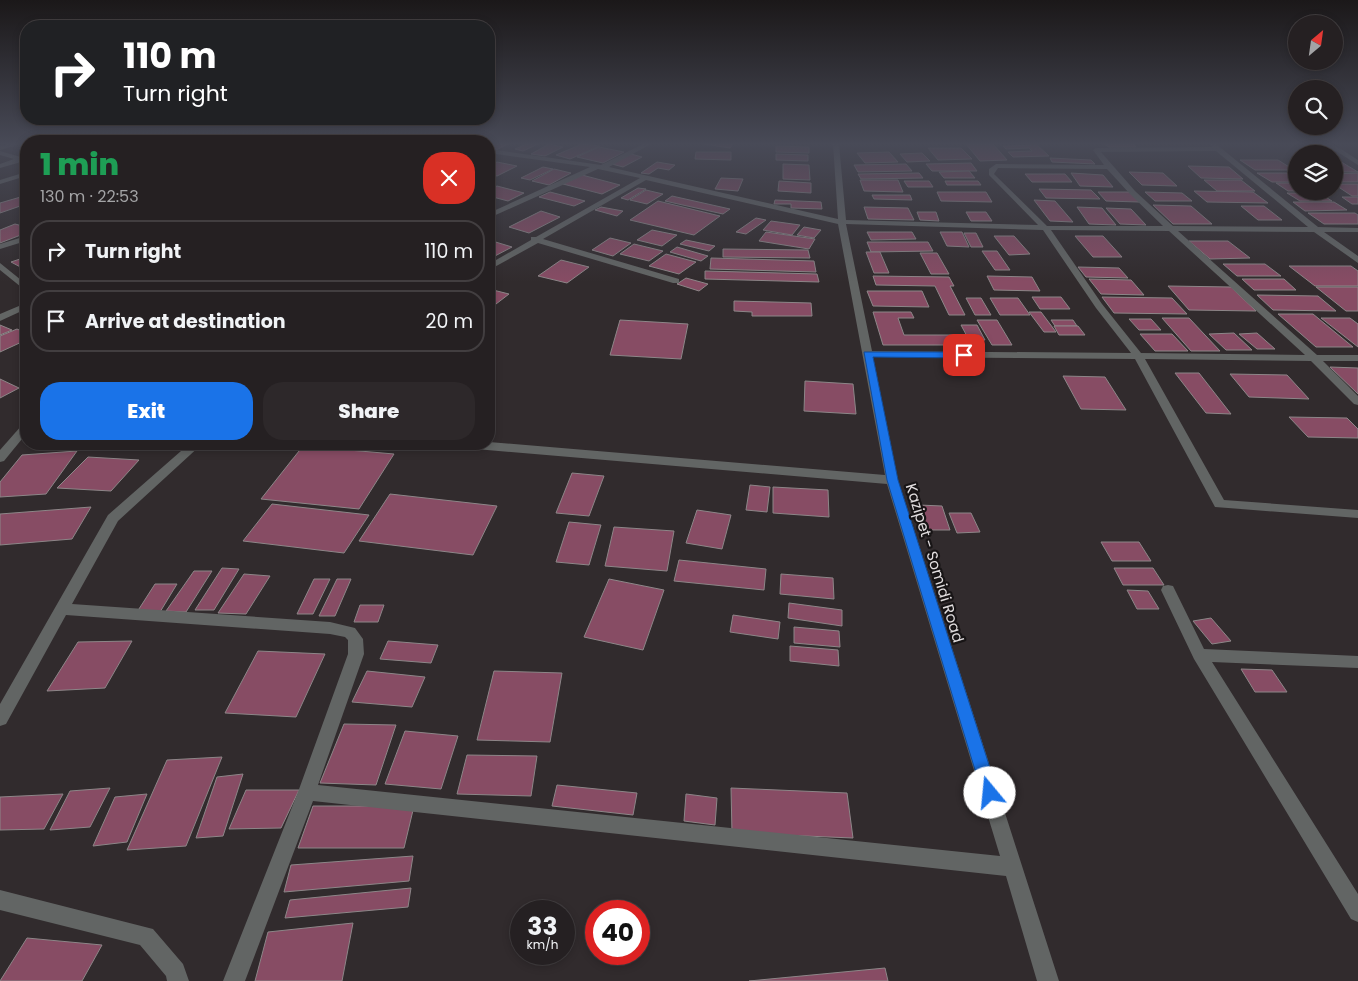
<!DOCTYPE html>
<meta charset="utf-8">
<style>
body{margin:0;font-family:Poppins,sans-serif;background:#2d282a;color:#f1f3f6;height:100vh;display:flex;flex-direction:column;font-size:19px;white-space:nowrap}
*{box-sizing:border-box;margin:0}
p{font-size:16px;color:#a3a3a5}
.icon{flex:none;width:28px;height:28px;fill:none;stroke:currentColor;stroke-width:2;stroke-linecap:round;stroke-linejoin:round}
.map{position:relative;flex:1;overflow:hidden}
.sheet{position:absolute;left:20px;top:135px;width:475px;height:315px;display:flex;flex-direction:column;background:#252022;border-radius:20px;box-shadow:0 2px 8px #0003,0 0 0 1px #423e40}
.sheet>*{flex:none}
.banner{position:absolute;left:20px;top:20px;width:475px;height:105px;border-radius:20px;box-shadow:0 2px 8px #0003,0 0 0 1px #423e40;background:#202124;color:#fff;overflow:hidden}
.needle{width:32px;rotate:29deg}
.buttons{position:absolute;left:1288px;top:15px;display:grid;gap:10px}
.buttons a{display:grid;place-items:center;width:55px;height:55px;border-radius:50%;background:#252022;box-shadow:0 2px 8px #0003,0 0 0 1px #423e40;font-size:25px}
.speed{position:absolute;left:510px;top:900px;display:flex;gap:10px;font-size:25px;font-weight:700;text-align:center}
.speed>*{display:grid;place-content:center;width:65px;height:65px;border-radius:50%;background:#252022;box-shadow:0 2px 8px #0003,0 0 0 1px #423e40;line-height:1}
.speed small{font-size:12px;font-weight:400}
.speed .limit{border:8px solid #d22;background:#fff;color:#111}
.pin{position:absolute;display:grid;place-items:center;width:42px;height:42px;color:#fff;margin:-21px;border-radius:10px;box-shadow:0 2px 8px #0006}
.me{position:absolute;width:55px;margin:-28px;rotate:343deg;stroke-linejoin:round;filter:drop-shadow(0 0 4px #0008)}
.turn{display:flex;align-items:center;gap:18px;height:105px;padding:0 20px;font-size:22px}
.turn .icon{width:65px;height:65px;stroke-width:2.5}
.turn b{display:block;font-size:35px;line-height:42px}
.round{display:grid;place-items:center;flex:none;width:52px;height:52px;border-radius:20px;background:#2d282a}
.summary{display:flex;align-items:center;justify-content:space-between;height:85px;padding:0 20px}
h1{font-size:30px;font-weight:800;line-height:38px;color:#1e9e55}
.button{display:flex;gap:10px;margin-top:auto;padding:10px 20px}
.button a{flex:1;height:58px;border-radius:20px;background:#1a73e8;color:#fff;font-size:20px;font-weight:800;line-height:58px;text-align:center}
.button a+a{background:#2d282a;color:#f1f3f6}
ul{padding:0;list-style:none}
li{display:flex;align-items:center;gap:15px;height:62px;margin:0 10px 8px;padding:0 10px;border:2px solid #423e40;border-radius:20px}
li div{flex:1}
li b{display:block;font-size:19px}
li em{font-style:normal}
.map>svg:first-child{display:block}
.building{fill:#874c64;stroke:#8d8688}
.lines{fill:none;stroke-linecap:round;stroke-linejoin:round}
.minor{fill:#626564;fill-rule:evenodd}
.route{fill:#1a73e8;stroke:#114b97}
.labels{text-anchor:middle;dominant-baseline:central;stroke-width:4.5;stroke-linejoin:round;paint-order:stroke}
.street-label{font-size:15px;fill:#e2dedf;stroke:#171415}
</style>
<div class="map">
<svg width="1358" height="981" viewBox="0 0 1358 981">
<rect width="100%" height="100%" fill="#312b2d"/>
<g class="building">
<polygon points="489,144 508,144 494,151 489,150"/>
<polygon points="527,144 538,144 523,151 515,149"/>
<polygon points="549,144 563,147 545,156 531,154"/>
<polygon points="582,144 600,146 570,159 556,155"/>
<polygon points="704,144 733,144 730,148"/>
<polygon points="966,144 993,144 1007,160 980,161"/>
<polygon points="1104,144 1133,144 1136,147 1109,147"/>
<polygon points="1037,145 1049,156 1013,157 1008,152 1032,151 1029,148 1006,149 1003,146"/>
<polygon points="776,146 809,147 809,153 776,152"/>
<polygon points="599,147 624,152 603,163 577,157"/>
<polygon points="928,148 961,148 972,159 938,160"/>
<polygon points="696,152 731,152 731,160 695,159"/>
<polygon points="889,152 898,162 865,163 857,153"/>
<polygon points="922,153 930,161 907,162 900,154"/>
<polygon points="631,154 642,157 623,167 612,164"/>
<polygon points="776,154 808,155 808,161 776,160"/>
<polygon points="1050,158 1091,160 1095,164 1052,162"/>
<polygon points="1240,160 1278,160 1294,170 1255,170"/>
<polygon points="1334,160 1338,160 1358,172 1334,172"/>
<polygon points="497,162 517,166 497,176 489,174 489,166"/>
<polygon points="657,162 675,165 669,170 658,168 649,174 641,173"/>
<polygon points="971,163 977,171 932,171 926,164"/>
<polygon points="783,164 809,165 810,180 783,179"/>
<polygon points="906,164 912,171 858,172 854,165"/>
<polygon points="1188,166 1229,167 1243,179 1201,178"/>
<polygon points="543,167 553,169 530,180 521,178"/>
<polygon points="554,169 571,173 549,185 532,181"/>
<polygon points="969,171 975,178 944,178 939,172"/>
<polygon points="1129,172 1163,173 1177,186 1142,185"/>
<polygon points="919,173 923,178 861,179 858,174"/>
<polygon points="1071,173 1103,175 1113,187 1080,186"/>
<polygon points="1257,173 1296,173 1296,182 1272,182"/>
<polygon points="1358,173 1358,182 1334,182 1334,174"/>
<polygon points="1025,174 1065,174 1072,182 1032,182"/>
<polygon points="582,175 620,185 602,194 563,184"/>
<polygon points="721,178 743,179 738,191 715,189"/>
<polygon points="860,180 898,180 903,192 864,191"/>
<polygon points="1204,180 1241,180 1255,191 1217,191"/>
<polygon points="779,181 811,183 811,193 778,191"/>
<polygon points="904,181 929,181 933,187 908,187"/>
<polygon points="945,181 978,181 981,185 947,185"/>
<polygon points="1276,183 1296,183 1296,191 1288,191"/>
<polygon points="1334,184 1358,184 1358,196 1352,196"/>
<polygon points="497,186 524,193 508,201 489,196 489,190"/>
<polygon points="638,188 646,189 628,200 621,198"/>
<polygon points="1039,189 1091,190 1100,199 1046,198"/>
<polygon points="646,190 663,194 647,204 630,200"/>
<polygon points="1194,191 1253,192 1268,203 1207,202"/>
<polygon points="550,192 585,201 574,206 539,197"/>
<polygon points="937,192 986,192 992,202 941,201"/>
<polygon points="1098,192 1130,192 1139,202 1106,201"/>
<polygon points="1145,192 1182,193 1192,201 1155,201"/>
<polygon points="1287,193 1319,193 1332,201 1300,201"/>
<polygon points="872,195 910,195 912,200 874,199"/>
<polygon points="24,196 26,196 26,204 0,213 0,203"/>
<polygon points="672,196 730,209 723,214 665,201"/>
<polygon points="1342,197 1358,197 1358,204 1352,204"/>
<polygon points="775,200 821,202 822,209 791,208 791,204 774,204"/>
<polygon points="1034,200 1055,201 1073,222 1050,221"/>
<polygon points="658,201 720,216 694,235 630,220"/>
<polygon points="1293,202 1334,202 1347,210 1305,211"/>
<polygon points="1153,205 1191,206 1212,224 1173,224"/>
<polygon points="1241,206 1264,206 1282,220 1258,220"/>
<polygon points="601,207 623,211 617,216 595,210"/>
<polygon points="864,207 908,208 914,220 868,219"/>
<polygon points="1077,207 1102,208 1116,225 1089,224"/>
<polygon points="1106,208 1131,209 1146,225 1120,224"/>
<polygon points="541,211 560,217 529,233 509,227"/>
<polygon points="917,212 936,212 939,221 920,220"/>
<polygon points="966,212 986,212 992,221 971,221"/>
<polygon points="1308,213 1355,213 1358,215 1358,224 1324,224"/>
<polygon points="756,218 766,220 746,234 736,232"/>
<polygon points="771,221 800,225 792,235 763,230"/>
<polygon points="15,224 26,227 26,233 0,243 0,230"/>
<polygon points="804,227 821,230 814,238 797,235"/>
<polygon points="652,230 677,235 662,246 637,240"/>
<polygon points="766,232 815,239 809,249 759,241"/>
<polygon points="867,232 912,232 916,239 871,240"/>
<polygon points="940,232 962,232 969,247 947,246"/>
<polygon points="964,233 976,233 983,247 971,247"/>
<polygon points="994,236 1014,236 1030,254 1009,255"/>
<polygon points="1075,236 1103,236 1122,257 1093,257"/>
<polygon points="610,238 631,243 613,256 592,250"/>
<polygon points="489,240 512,247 493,257 489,256"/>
<polygon points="686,240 715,246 709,251 680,244"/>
<polygon points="1189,241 1228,241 1250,258 1210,259"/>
<polygon points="867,242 928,242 933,251 871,252"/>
<polygon points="634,244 663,251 649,261 620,254"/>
<polygon points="677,247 708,256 701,261 670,252"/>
<polygon points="723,249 808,250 810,258 723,257"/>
<polygon points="982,251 997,251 1010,270 995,270"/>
<polygon points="866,252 880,252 889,273 874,273"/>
<polygon points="920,253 937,253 949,274 931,274"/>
<polygon points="666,254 696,262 679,274 649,266"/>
<polygon points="26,257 26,270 11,262"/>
<polygon points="711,258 814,261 816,272 710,269"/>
<polygon points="561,260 589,267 567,283 538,276"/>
<polygon points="1223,264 1265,264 1281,276 1237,276"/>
<polygon points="1289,266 1351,266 1358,271 1358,286 1315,286"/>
<polygon points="1078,267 1119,268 1128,278 1086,277"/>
<polygon points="705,271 817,274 819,282 705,279"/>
<polygon points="873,276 949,277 954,286 950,286 965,315 949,315 935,286 876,285"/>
<polygon points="987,276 1032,277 1040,291 994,290"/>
<polygon points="686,278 708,284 699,291 677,284"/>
<polygon points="1089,279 1131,280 1144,295 1101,294"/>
<polygon points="1242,279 1284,279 1296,290 1254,290"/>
<polygon points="1168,286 1231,287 1256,311 1189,310"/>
<polygon points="1316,287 1358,287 1358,311 1346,311"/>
<polygon points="489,289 509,294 496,304 489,302"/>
<polygon points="867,291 922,291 929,307 873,306"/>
<polygon points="1257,295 1318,296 1336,311 1273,310"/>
<polygon points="1032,297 1061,297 1070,309 1040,309"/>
<polygon points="1102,297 1172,298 1187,314 1114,313"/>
<polygon points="966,298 981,298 991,315 975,315"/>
<polygon points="990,298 1018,298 1030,315 1000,315"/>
<polygon points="734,301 811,303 812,316 752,316 752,312 734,311"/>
<polygon points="873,312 911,312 914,318 898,318 904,335 957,335 962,345 883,345"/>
<polygon points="1029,312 1041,312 1056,332 1044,332"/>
<polygon points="1278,314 1313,314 1353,347 1316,347"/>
<polygon points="1162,318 1189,318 1220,351 1191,351"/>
<polygon points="1321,318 1350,318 1358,324 1358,347"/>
<polygon points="1129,319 1151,319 1161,330 1139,330"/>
<polygon points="620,320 688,324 681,359 610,355"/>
<polygon points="977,320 997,320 1012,345 992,345"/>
<polygon points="1051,320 1073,320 1077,326 1055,326"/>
<polygon points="0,325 12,330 0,335"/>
<polygon points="961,325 977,325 985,340 969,340"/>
<polygon points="1054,326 1078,326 1085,335 1059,335"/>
<polygon points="17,329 26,333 26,340 0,352 0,336"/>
<polygon points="1234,333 1252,350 1226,350 1209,334"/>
<polygon points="1257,333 1275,349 1257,349 1239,334"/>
<polygon points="1140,334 1172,334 1188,351 1155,351"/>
<polygon points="1330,367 1358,368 1358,394"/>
<polygon points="1175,373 1199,373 1231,414 1206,413"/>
<polygon points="1230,374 1287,375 1309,399 1249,397"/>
<polygon points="1063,376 1105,377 1126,410 1081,409"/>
<polygon points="0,379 19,388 0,398"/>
<polygon points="805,381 853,384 856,414 804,411"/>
<polygon points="1289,417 1347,418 1358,429 1358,438 1308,437"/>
<polygon points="303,446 394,454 359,509 261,499"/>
<polygon points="77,451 46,494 0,497 0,482 22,455"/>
<polygon points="88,457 139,460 111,491 57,488"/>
<polygon points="572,473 604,476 589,516 556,513"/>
<polygon points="750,485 770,487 767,512 746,510"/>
<polygon points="773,487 828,490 829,517 773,513"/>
<polygon points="390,494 497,506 473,555 359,541"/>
<polygon points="272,504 369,515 344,553 243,541"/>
<polygon points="919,505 942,506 950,530 927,530"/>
<polygon points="91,507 72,539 0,545 0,514"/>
<polygon points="697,510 731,515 722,549 686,543"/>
<polygon points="949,513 971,513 980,532 957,533"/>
<polygon points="569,522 601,525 589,565 556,562"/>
<polygon points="614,527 674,531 667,571 605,566"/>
<polygon points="1101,542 1139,542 1151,561 1112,561"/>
<polygon points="679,560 766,569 764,590 674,581"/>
<polygon points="222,568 239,569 214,610 195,610"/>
<polygon points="1114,568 1153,568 1164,585 1123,585"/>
<polygon points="194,571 212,571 186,612 166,611"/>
<polygon points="244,574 270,576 246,614 218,613"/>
<polygon points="781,574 833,578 834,599 780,594"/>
<polygon points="314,579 330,579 313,614 297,614"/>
<polygon points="337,579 351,579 335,616 319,616"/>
<polygon points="609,579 664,590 643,650 584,637"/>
<polygon points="155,584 177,584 160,612 137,612"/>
<polygon points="1127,590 1148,591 1159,609 1137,609"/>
<polygon points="789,603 842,610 842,626 788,618"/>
<polygon points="360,605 384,605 378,622 354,622"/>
<polygon points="733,615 780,622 778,639 730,632"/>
<polygon points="1211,618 1231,641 1212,644 1193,621"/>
<polygon points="794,627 839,631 840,647 794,643"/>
<polygon points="132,641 105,688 47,691 78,642"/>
<polygon points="388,641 438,645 431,663 380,659"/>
<polygon points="790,646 838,650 839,666 790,661"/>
<polygon points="258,651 325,654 296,717 225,713"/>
<polygon points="1241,669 1272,670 1287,692 1255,692"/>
<polygon points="367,671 425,677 412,707 352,702"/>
<polygon points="494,671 562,673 550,742 477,740"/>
<polygon points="344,724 396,725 376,785 320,783"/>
<polygon points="405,731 458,736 441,789 385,784"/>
<polygon points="467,755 537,756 531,796 457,794"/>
<polygon points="222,757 186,846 127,850 167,760"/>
<polygon points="243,774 223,836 196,838 217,777"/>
<polygon points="557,785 637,793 633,815 552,806"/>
<polygon points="110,788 90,827 50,830 70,791"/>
<polygon points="731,788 847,793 853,838 732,833"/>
<polygon points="246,790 299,790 281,828 229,829"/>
<polygon points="63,794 44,829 0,830 0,797"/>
<polygon points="147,794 127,842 93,846 115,797"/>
<polygon points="686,794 717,798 715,825 684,821"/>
<polygon points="313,806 414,806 404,848 298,848"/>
<polygon points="413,856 409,881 284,892 291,865"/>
<polygon points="411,888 408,907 285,918 290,900"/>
<polygon points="353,923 342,981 255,981 268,932"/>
<polygon points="27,938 102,945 82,981 0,981"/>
<polygon points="885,968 888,981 749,981"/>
</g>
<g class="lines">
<g class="minor">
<polygon points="8,144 21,144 0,150 0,146"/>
<path d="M643 144H651L609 167 838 219 833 144H839L846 220 1038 225 989 175V169L996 164 1104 165 1093 150 1096 148 1212 147 1209 144H1216L1318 227 1358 228V232H1324L1358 256V263L1314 232 1178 231 1317 355H1358V361H1323L1358 396V405L1354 404 1311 361 1145 359 1224 500 1358 510V518L1215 507 1135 359 873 357 898 480 1059 981H1037L1006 876 313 801 245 981H223L298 792 348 654V640L345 637 330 634 66 615 6 724 0 726V704L108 515 189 444H202L118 521 72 604 330 622 355 628 363 639 364 654 318 785 1000 856 887 484 464 448 458 444 489 442 885 475 838 224 646 180 543 239 679 279V283H673L538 243 489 270V264L531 240V237H536L640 178 598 169 489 218V213L590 167 489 153V149L601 165ZM1216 151 1308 227 1173 226 1135 191 1101 152ZM998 168 1107 169 1130 194 1163 226H1047L994 174ZM846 224 1043 230 1096 308 1131 353 872 351ZM1051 230 1169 231 1305 355 1141 353 1102 304Z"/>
<polygon points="1325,144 1333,144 1358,160 1358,165"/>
<polygon points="0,151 24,158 26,163 21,162 0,168 0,164 14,159 0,155"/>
<polygon points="26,172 26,176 0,184 0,180"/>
<polygon points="26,236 26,241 0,249 0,244"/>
<polygon points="0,263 26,284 26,291 0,270"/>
<polygon points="26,303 26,309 0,321 0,314"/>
<polygon points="26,424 26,434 4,461 0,462 0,450 22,425"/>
<polygon points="1168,585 1173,586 1204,649 1358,656 1358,668 1212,662 1358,894 1358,922 1351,919 1194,659 1161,590 1163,586"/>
<polygon points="0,890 153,929 183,964 189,981 167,981 166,976 140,945 0,910"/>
</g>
</g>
<linearGradient id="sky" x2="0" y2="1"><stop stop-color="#1b1819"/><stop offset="0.51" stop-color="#484a57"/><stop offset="1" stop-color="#484a57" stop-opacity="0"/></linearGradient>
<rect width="1358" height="282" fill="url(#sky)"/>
<polygon class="route" points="864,352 964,352 969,355 964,358 873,357 898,480 998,793 996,798 990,801 984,798 982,793 887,480"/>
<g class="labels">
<g class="street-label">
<text transform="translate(935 563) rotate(73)">Kazipet - Somidi Road</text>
</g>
</g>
</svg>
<div class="buttons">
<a><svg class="needle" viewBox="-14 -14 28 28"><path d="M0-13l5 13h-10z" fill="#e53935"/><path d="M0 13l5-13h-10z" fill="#a3a3a5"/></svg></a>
<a><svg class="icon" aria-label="search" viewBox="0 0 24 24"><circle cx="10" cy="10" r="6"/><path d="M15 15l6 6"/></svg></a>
<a><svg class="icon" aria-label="layers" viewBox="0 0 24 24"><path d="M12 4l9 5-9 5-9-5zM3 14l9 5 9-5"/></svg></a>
</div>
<div class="speed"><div>33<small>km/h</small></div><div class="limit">40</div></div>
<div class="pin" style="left:964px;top:355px;background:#d93025"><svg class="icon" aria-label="arrive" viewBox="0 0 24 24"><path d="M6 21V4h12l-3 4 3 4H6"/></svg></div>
<svg class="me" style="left:990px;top:793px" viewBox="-20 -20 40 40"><circle r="19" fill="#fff"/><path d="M0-13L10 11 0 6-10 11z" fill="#1a73e8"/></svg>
<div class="banner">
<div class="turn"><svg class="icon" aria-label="right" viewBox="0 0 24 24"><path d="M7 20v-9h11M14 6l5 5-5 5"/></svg><div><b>110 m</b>Turn right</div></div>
</div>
<section class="sheet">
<div class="summary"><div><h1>1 min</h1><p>130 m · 22:53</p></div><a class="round" style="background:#d93025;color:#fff"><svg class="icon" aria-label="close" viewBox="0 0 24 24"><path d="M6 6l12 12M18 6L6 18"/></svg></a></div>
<ul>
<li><svg class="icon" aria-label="right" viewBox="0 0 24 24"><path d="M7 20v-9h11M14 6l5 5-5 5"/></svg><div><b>Turn right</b></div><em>110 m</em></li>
<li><svg class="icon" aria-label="arrive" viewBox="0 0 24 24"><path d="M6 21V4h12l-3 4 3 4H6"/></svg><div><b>Arrive at destination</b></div><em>20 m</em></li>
</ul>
<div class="button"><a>Exit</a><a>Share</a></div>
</section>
</div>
